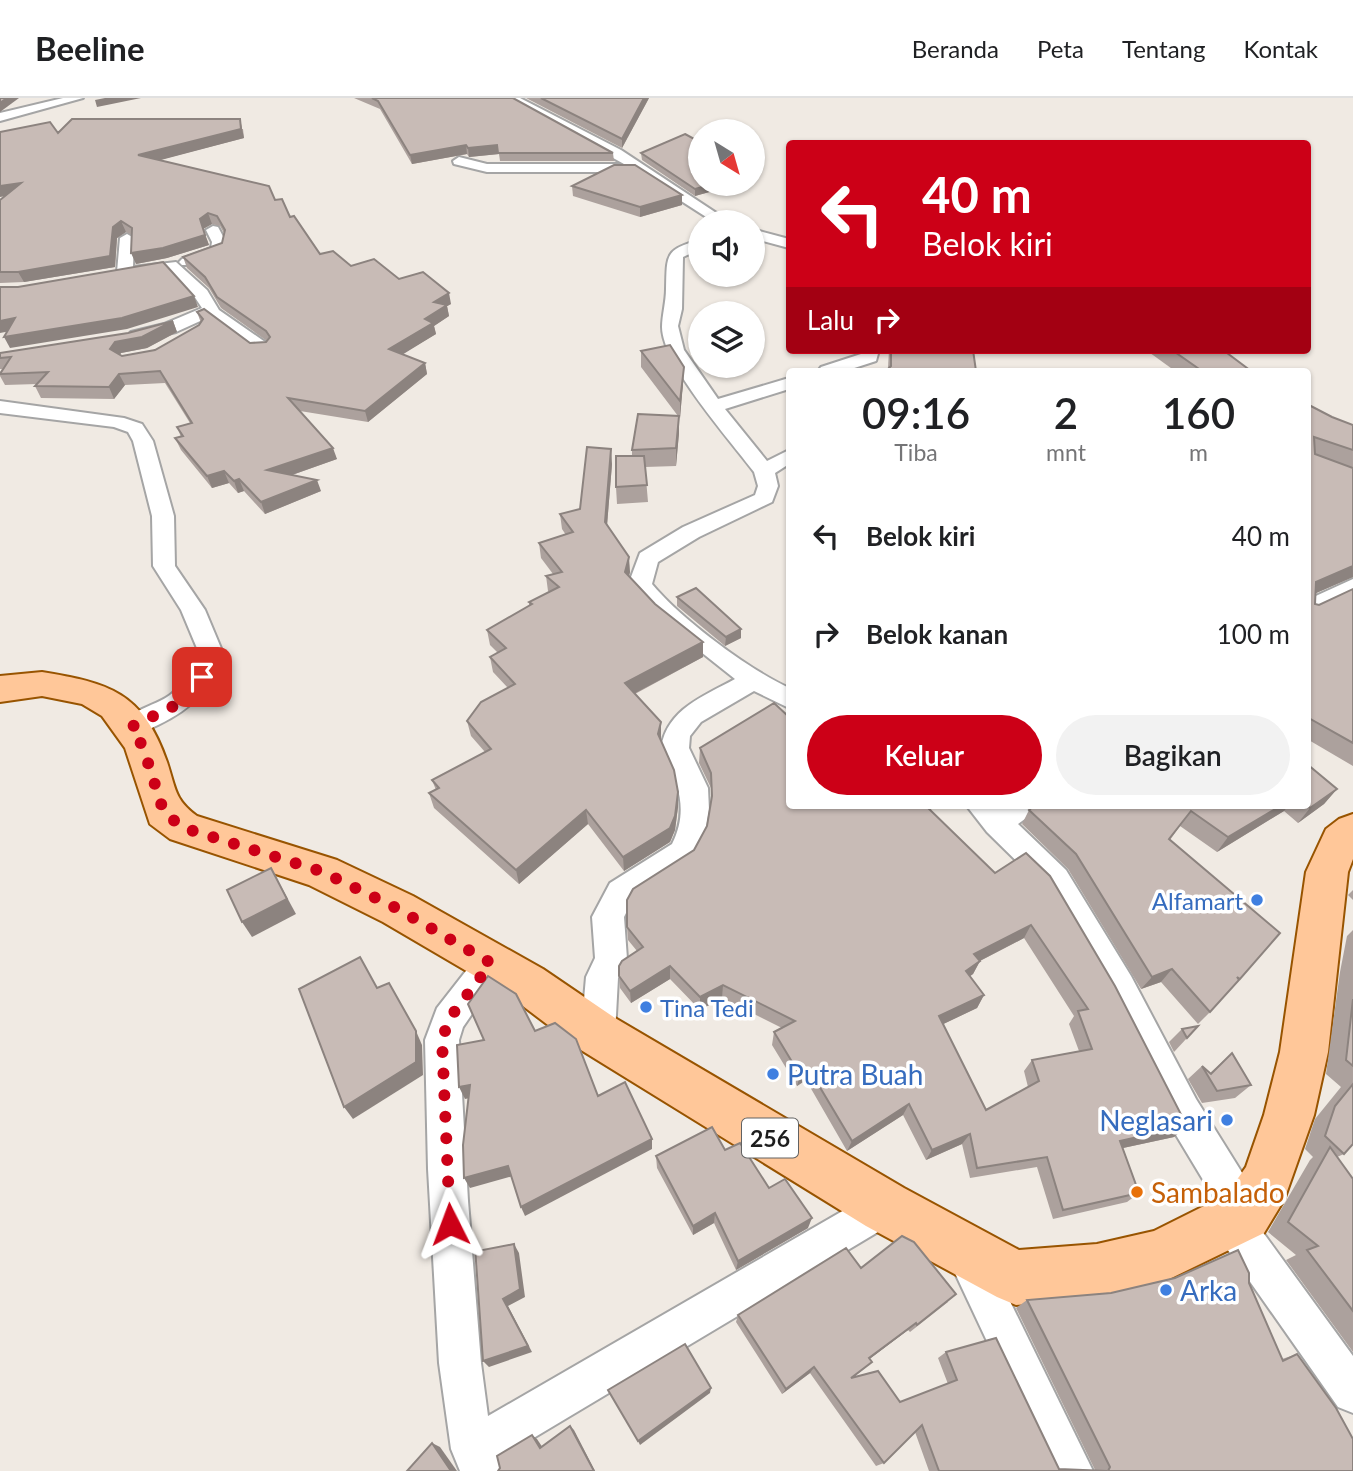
<!DOCTYPE html>
<html lang="id">
<style>
body{margin:0;font-family:Lato,sans-serif;background:#f2f2f2;color:#202124;height:100vh;display:flex;flex-direction:column;font-size:26px;white-space:nowrap}
*{box-sizing:border-box;margin:0}
p{font-size:23px;color:#757577}
.icon{flex:none;width:38px;height:38px;fill:none;stroke:currentColor;stroke-width:2;stroke-linecap:round;stroke-linejoin:round}
.map{position:relative;flex:1;overflow:hidden}
.details{position:absolute;left:786px;top:270px;width:525px;height:441px;display:flex;flex-direction:column;background:#fff;border-radius:7px;box-shadow:0 2px 5px #0004}
.details>*{flex:none}
.top-card{position:absolute;left:786px;top:42px;width:525px;height:214px;border-radius:7px;box-shadow:0 2px 5px #0004;background:#cc0017;color:#fff;overflow:hidden}
.needle{width:46px;rotate:143deg}
.fabs{position:absolute;left:688px;top:21px;display:grid;gap:14px}
.fabs a{display:grid;place-items:center;width:77px;height:77px;border-radius:50%;background:#fff;box-shadow:0 2px 5px #0004;font-size:35px}
.pin{position:absolute;display:grid;place-items:center;width:60px;height:60px;color:#fff;margin:-30px;border-radius:14px;box-shadow:0 4px 10px #0006}
.me{position:absolute;width:77px;margin:-38px;rotate:357deg;stroke-linejoin:round;filter:drop-shadow(0 0 5px #0008)}
.turn{display:flex;align-items:center;gap:24px;height:147px;padding:0 21px;font-size:32px}
.turn .icon{width:91px;height:91px;stroke-width:2.5}
.turn b{display:block;font-size:49px;line-height:60px}
.then{display:flex;align-items:center;height:66px;padding:0 21px;background:#0003;gap:14px;font-size:26px}
.eta{display:flex;justify-content:space-evenly;align-items:center;height:119px;text-align:center}
.eta b{font-size:42px;font-weight:600;line-height:49px}
.button{display:flex;gap:14px;margin-top:auto;padding:14px 21px}
.button a{flex:1;height:80px;border-radius:42px;background:#cc0017;color:#fff;font-size:28px;font-weight:600;line-height:80px;text-align:center}
.button a+a{background:#f2f2f2;color:#202124}
ul{padding:0;list-style:none}
li{display:flex;align-items:center;gap:21px;height:98px;padding:0 21px}
li div{flex:1}
li b{display:block;font-size:26px}
li em{font-style:normal}
header{display:flex;align-items:center;gap:42px;box-sizing:border-box;height:98px;padding:0 35px;background:#fff;border-bottom:2px solid #e0e0e0}
header strong{font-size:33px}
nav{display:flex;gap:38px;margin-inline-start:auto;font-size:24px}
.map>svg:first-child{display:block}
.lines{fill:none;stroke-linecap:round;stroke-linejoin:round}
.street-casing{stroke:#a5a5a5;stroke-width:4}
.primary-casing{stroke:#985400;stroke-width:4}
.street{fill:#fff;fill-rule:evenodd}
.primary{fill:#ffc799;fill-rule:evenodd}
.wall{fill:#aca19d;fill-rule:evenodd}
.shaded-wall{fill:#8c837f}
.building{fill:#c8bbb6;stroke:#8c837f;stroke-width:2;fill-rule:evenodd}
.route{stroke:#cc0017;stroke-width:12;stroke-dasharray:0 21.6}
.shop-dot{fill:#3f7fe0;stroke:#fff;stroke-width:2.5}
.food-dot{fill:#e8710a;stroke:#fff;stroke-width:2.5}
.labels{text-anchor:middle;dominant-baseline:central;stroke-width:7;stroke-linejoin:round;paint-order:stroke}
.shield{fill:#fff;stroke:#626262;stroke-width:2}
.shield-label{font-size:23px;font-weight:bold;fill:#1e1e1e}
.shop-label{font-size:24px;fill:#366cbe;stroke:#fff;text-anchor:end}
.near-shop-label{font-size:28px;fill:#366cbe;stroke:#fff;text-anchor:start}
.near-food-label{font-size:28px;fill:#c56008;stroke:#fff;text-anchor:start}
</style>
<header>
<strong>Beeline</strong>
<nav><a>Beranda</a><a>Peta</a><a>Tentang</a><a>Kontak</a></nav>
</header>
<div class="map">
<svg width="1353" height="1373" viewBox="0 0 1353 1373">
<rect width="100%" height="100%" fill="#f0eae3"/>
<g class="lines">
<g class="street-casing">
<g id="street">
<polygon points="63,0 83,0 0,23 0,15"/>
<polygon points="505,0 520,0 621,52 730,124 714,124 636,74 487,74 454,66 453,63 459,59 487,66 624,66"/>
<polygon points="213,128 218,129 226,144 223,155 192,167 182,167 179,164 182,161 211,150 212,144 206,132"/>
<polygon points="752,131 789,141 789,150 752,140"/>
<polygon points="127,136 134,140 133,169 176,164 207,192 219,212 268,246 271,250 268,254 256,254 209,219 176,234 137,243 131,242 128,238 131,234 164,226 202,210 194,198 168,172 131,179 119,177 117,174 120,140"/>
<path d="M700 142V151L683 159 682 211 678 228 684 252 718 301 789 280V291L725 311 767 363 789 352V366L775 375 778 388 772 404 699 439 658 464 652 486C681 521 748 571 789 590V610L754 593 701 624 690 638 689 650 708 690 709 712 704 741 692 764 632 803 624 819 627 861 618 880 615 936 610 947 598 952 586 947 581 936 586 879 595 860 592 819 610 785 672 746C690 710 677 683 661 650 667 611 704 598 735 581L657 519 628 487 640 455 683 429 755 397 758 388 754 374C730 342 662 266 662 229 662 217 666 204 666 191 667 158 664 151 700 142Z"/>
<polygon points="861,252 879,252 876,263 845,273 818,273 821,269 861,256"/>
<path d="M0 303 124 320 142 326 153 343 174 418 175 468 205 512 223 555C208 593 195 609 158 627 145 633 136 640 122 636L118 629C127 613 155 608 170 597 185 586 192 571 199 555L181 512 153 468 152 418 133 343 128 334 114 329 0 315Z"/>
<polygon points="1353,481 1353,498 1307,520 1307,502"/>
<polygon points="966,707 1037,707 1033,715 1018,726 1066,772 1131,878 1196,1001 1259,1102 1264,1116 1259,1129 1353,1258 1353,1315 1338,1309 1218,1138 1213,1124 1220,1110 1170,1027 1107,900 1044,790 987,734"/>
<polygon points="491,851 502,855 507,865 463,929 459,942 468,1103 481,1265 488,1318 872,1096 885,1090 898,1096 904,1109 898,1122 500,1360 504,1373 460,1373 451,1351 439,1265 428,1071 425,942 437,910 480,855"/>
<polygon points="967,1138 981,1144 1093,1373 1048,1373 947,1158 953,1144"/>
</g>
</g>
<g class="primary-casing">
<path id="primary" d="M42 574C109 585 143 594 167 664 176 691 174 701 197 718L337 762 413 798 543 871 615 920 904 1090 1019 1152 1097 1146 1154 1133 1226 1097 1246 1069 1264 1017 1280 954 1306 774 1326 731 1339 721 1353 716V761L1348 774 1328 954 1314 1017 1284 1102 1264 1135 1159 1186 1097 1200 1016 1207 997 1199 866 1128 581 952 511 899 383 824 309 787 170 741 150 726 125 650 102 618 82 606 42 598 0 604V578Z"/>
</g>
<use href="#street" class="street"/>
<use href="#primary" class="primary"/>
</g>
<g class="wall">
<polygon points="354,0 513,0 613,55 614,63 500,63 499,56 469,59 467,56 412,66 380,11"/>
<polygon points="526,0 649,0 622,50"/>
<polygon points="243,31 244,40 159,62 275,102 320,156 351,168 399,181 451,206 447,208 449,218 434,228 436,236 402,256 425,265 427,276 368,324 300,313 337,361 292,377 321,393 265,416 244,393 238,395 229,385 212,390 181,352 175,340 181,339 177,329 190,325 165,285 125,287 114,301 41,300 35,288 37,286 5,287 0,278 0,274 2,271 0,271 0,255 128,235 173,223 177,234 147,250 121,255 120,257 122,258 155,252 199,227 201,225 197,214 250,245 266,244 267,243 221,210 209,190 187,170 183,159 222,145 224,135 220,128 212,126 203,131 209,147 167,160 136,166 132,137 126,134 117,140 115,169 24,184 0,185 0,102 5,98 58,35"/>
<polygon points="641,55 700,86 738,86 695,98 642,62"/>
<polygon points="572,88 682,107 640,119 573,98"/>
<polygon points="889,252 973,252 888,270"/>
<polygon points="1146,252 1223,252 1251,273 1175,273"/>
<polygon points="641,253 684,269 683,285 680,320 679,318 679,335 676,368 645,369 648,404 617,406 616,389 632,358 632,352 678,318 641,269"/>
<polygon points="1307,306 1332,319 1353,327 1353,479 1316,495 1315,506 1319,507 1353,491 1353,668 1307,641"/>
<polygon points="612,366 607,427 630,474 629,478 655,506 703,544 703,559 635,596 661,639 661,642 678,709 675,732 670,744 624,773 588,726 519,786 434,710 429,695 436,692 432,682 485,654 471,638 467,623 508,590 493,574 490,559 498,555 490,547 487,532 529,508 529,504 550,494 548,493 546,478 553,476 541,460 539,445 566,437 562,431 560,416 580,411"/>
<polygon points="677,499 741,540 725,548 677,508"/>
<path d="M700 650 789 707H938L930 712 995 775 1187 1028 1174 1039 1123 1050 1139 1095 1127 1104 1053 1121 1037 1069 970 1080 962 1046 926 1062 903 1017 847 1053 806 982 797 988 772 947 774 934 782 930 722 900 700 912 670 881 631 905 620 890 619 878 637 853 628 842 627 829 694 752 707 728 711 704V690L699 665ZM1024 840 1074 918 1069 926 1079 953 1032 962 1024 973 1028 989 986 1012 943 926 977 910 984 897 970 878 973 876 980 863Z"/>
<polygon points="1337,691 1324,706 1298,725 1284,713 1217,754 1180,728 1170,742 1280,835 1210,914 1198,926 1161,884 1141,891 1068,771 1022,726 1029,712 1035,707 1307,707"/>
<polygon points="1353,792 1353,802 1348,797"/>
<polygon points="1353,832 1353,1046 1344,1056 1337,1059 1353,1081 1353,1254 1286,1162 1296,1157 1268,1134 1310,1062 1313,1059 1305,1051 1315,1021 1341,989 1326,976 1340,874 1347,838"/>
<polygon points="1182,931 1187,940 1174,954 1169,944"/>
<polygon points="1232,955 1251,987 1235,1000 1202,1005 1188,981 1202,968 1210,975"/>
<polygon points="725,1052 769,1090 808,1130 736,1172 714,1125 693,1137 657,1070 656,1058"/>
<polygon points="861,1170 948,1204 910,1234 908,1232 869,1261 865,1270 853,1280 900,1304 948,1286 938,1260 946,1254 1059,1371 1095,1372 1016,1210 1027,1202 1249,1185 1282,1261 1297,1256 1353,1373 929,1373 915,1334 884,1365 876,1368 810,1275 782,1296 736,1224 738,1217"/>
</g>
<g class="shaded-wall">
<polygon points="7,0 19,0 0,14 0,5"/>
<polygon points="105,0 141,0 97,9 95,2"/>
<polygon points="644,0 649,0 622,50 622,41"/>
<polygon points="240,21 244,40 142,67 138,57"/>
<polygon points="466,47 467,56 412,66 410,57"/>
<polygon points="497,47 499,56 469,59 468,50"/>
<polygon points="758,73 757,80 752,82 752,75"/>
<polygon points="21,85 25,95 0,99 0,88"/>
<polygon points="713,86 738,86 695,98 695,91"/>
<polygon points="682,97 682,107 640,119 640,109"/>
<polygon points="208,115 212,126 203,131 209,147 167,160 136,166 131,155 200,121"/>
<polygon points="121,123 126,134 117,140 115,169 24,184 18,174 113,129"/>
<polygon points="449,195 451,206 447,208 449,218 434,228 436,236 392,263 389,251 425,221 434,204"/>
<polygon points="194,198 198,209 127,231 10,250 4,239"/>
<polygon points="15,220 21,231 0,235 0,223"/>
<polygon points="173,223 177,234 147,250 121,255 115,263 110,251 115,244"/>
<polygon points="425,265 427,276 368,324 365,313"/>
<polygon points="684,269 683,285 680,320 680,303"/>
<polygon points="119,276 125,287 114,301 109,289"/>
<polygon points="679,318 679,335 676,368 676,350"/>
<polygon points="333,350 337,361 272,384 267,372"/>
<polygon points="611,351 612,366 606,440 605,424"/>
<polygon points="224,373 229,385 212,390 207,378"/>
<polygon points="239,381 244,393 238,395 234,383"/>
<polygon points="317,382 321,393 265,416 261,404"/>
<polygon points="629,459 630,474 626,489 625,474"/>
<polygon points="1353,468 1353,479 1307,499 1316,484"/>
<polygon points="741,531 741,540 725,548 726,539"/>
<polygon points="703,544 703,559 626,600 625,585"/>
<polygon points="661,624 661,639 659,651 658,636"/>
<polygon points="1337,691 1324,706 1298,725 1310,710"/>
<polygon points="678,694 678,709 675,732 670,744 624,773 623,759"/>
<polygon points="922,707 938,707 918,719"/>
<polygon points="1282,707 1289,707 1284,713 1217,754 1228,739"/>
<polygon points="586,712 588,726 519,786 516,772"/>
<polygon points="271,770 296,816 252,839 242,824"/>
<polygon points="1031,827 1024,840 968,869 974,856"/>
<polygon points="980,863 973,876 959,886 966,873"/>
<polygon points="670,868 670,881 631,905 630,893"/>
<polygon points="1172,871 1161,884 1141,891 1152,879"/>
<polygon points="723,887 722,900 700,912 700,899"/>
<polygon points="984,897 977,910 933,931 939,918"/>
<polygon points="416,933 422,947 423,977 353,1021 344,1009"/>
<polygon points="809,971 806,982 797,988 800,977"/>
<polygon points="470,987 475,999 465,1001 459,989"/>
<polygon points="909,1006 903,1017 847,1053 852,1043"/>
<polygon points="1187,1028 1174,1039 1109,1053 1120,1043"/>
<polygon points="970,1036 962,1046 926,1062 932,1052"/>
<polygon points="652,1041 652,1051 525,1118 521,1109"/>
<polygon points="508,1068 513,1078 470,1090 464,1080"/>
<polygon points="715,1115 714,1125 693,1137 693,1128"/>
<polygon points="812,1120 808,1130 736,1172 738,1163"/>
<polygon points="514,1146 519,1155 525,1199 508,1208 532,1254 489,1269 483,1263 503,1201"/>
<polygon points="916,1225 908,1232 863,1266 869,1260"/>
<polygon points="814,1269 810,1275 782,1296 786,1291"/>
<polygon points="711,1290 710,1295 640,1347 638,1343"/>
<polygon points="570,1328 574,1332 595,1373 594,1373"/>
<polygon points="532,1337 537,1341 545,1353 540,1350"/>
<polygon points="432,1345 440,1349 457,1373 451,1373"/>
</g>
<g class="building">
<polygon points="0,0 7,0 0,5"/>
<polygon points="372,0 513,0 613,55 498,55 497,47 468,50 466,47 410,57 378,3"/>
<polygon points="541,0 644,0 622,41"/>
<polygon points="72,21 240,21 241,31 138,57 269,88 275,102 282,101 290,119 294,118 320,156 333,153 351,168 374,161 399,181 423,174 449,195 434,204 447,207 425,221 433,225 389,251 425,265 365,313 288,300 333,350 267,372 317,382 261,404 239,381 234,383 224,373 207,378 175,340 183,338 177,329 192,325 160,273 119,276 109,289 35,288 48,274 0,276 11,259 0,260 0,255 128,235 173,223 142,239 115,244 110,251 122,258 155,252 199,227 203,221 197,214 204,211 250,245 266,244 270,239 266,233 217,199 205,179 183,159 222,145 225,132 217,118 208,115 200,121 205,137 163,150 131,155 132,130 121,123 113,129 110,158 18,174 0,174 0,102 21,85 0,88 0,34 50,24 58,35"/>
<polygon points="685,36 700,44 700,86 713,86 695,91 641,55"/>
<polygon points="614,67 635,67 682,97 640,109 572,88"/>
<polygon points="163,164 194,198 122,220 4,239 15,220 0,223 0,189 18,189"/>
<polygon points="670,247 684,269 680,303 641,253"/>
<polygon points="891,252 973,252 976,273 886,273 891,268"/>
<polygon points="1172,252 1223,252 1251,273 1202,273"/>
<polygon points="1307,306 1332,319 1353,327 1353,352 1314,339 1315,356 1353,370 1353,468 1316,484 1315,506 1319,507 1353,491 1353,645 1307,619"/>
<polygon points="638,316 679,318 676,350 632,352"/>
<polygon points="587,349 611,351 605,424 629,459 625,474 655,506 703,544 625,585 661,624 658,636 674,672 678,694 675,718 670,730 623,759 586,712 516,772 429,695 439,690 432,682 491,651 467,623 481,604 515,586 490,559 506,550 487,532 532,506 529,504 559,489 546,478 562,474 539,445 573,434 560,416 580,411"/>
<polygon points="616,358 644,358 647,387 616,389"/>
<polygon points="696,490 741,531 726,539 677,499"/>
<path d="M774 605 789 619V707H925L995 775 1026 755 1050 778 1115 888 1187 1028 1120 1043 1139 1095 1063 1112 1047 1059 977 1070 970 1036 932 1052 909 1006 852 1043 809 971 800 977 774 934 795 923 723 887 700 899 670 868 630 893 619 878V868L622 863 643 849 627 829V802L633 791 694 752 707 728 712 698 711 675 700 650ZM1031 827 1088 911 1078 913 1092 951 1032 962 1039 983 986 1012 939 918 984 897 966 873 980 863 974 856Z"/>
<polygon points="1307,666 1337,691 1310,710 1307,707"/>
<polygon points="1035,707 1282,707 1228,739 1191,713 1169,741 1280,835 1240,881 1237,879 1239,882 1210,914 1172,871 1152,879 1076,756 1029,712"/>
<polygon points="271,770 287,801 242,824 227,792"/>
<polygon points="360,859 377,890 389,885 416,933 416,964 344,1009 299,891"/>
<polygon points="488,878 516,896 535,933 555,925 576,941 598,998 625,984 652,1041 521,1109 508,1068 464,1080 463,1047 470,987 459,989 457,947 484,942 468,906"/>
<polygon points="1353,901 1353,968 1346,962"/>
<polygon points="1198,928 1187,940 1182,931"/>
<polygon points="1232,955 1251,987 1217,993 1202,968 1211,976"/>
<polygon points="1353,986 1353,1046 1344,1056 1325,1038 1335,1008"/>
<polygon points="712,1029 725,1052 740,1045 769,1090 785,1081 812,1120 738,1163 715,1115 693,1128 656,1058"/>
<polygon points="1330,1049 1353,1081 1353,1213 1307,1152 1318,1148 1288,1124"/>
<polygon points="902,1138 914,1144 956,1196 917,1227 916,1225 869,1260 872,1264 851,1280 878,1273 900,1304 957,1282 946,1254 996,1240 1059,1371 1107,1373 939,1373 922,1327 884,1365 814,1269 786,1291 738,1217 846,1150 861,1170"/>
<polygon points="514,1146 520,1191 503,1201 528,1248 483,1263 475,1149 478,1153"/>
<polygon points="1238,1152 1249,1175 1249,1185 1283,1263 1297,1256 1336,1310 1353,1341 1353,1373 1108,1373 1110,1369 1027,1202 1111,1195 1175,1180"/>
<polygon points="685,1246 711,1290 638,1343 608,1292"/>
<polygon points="570,1328 594,1373 498,1373 500,1370 497,1358 532,1337 540,1350"/>
<polygon points="432,1345 451,1373 407,1373"/>
</g>
<g class="lines">
<polyline class="route" points="202,579 186,602 131,629 143,649 164,715 184,730 323,774 398,811 491,865 449,921 442,942 450,1126"/>
</g>
<g class="shop-dot">
<circle cx="1257" cy="802" r="7"/>
<circle cx="646" cy="909" r="7"/>
<circle cx="773" cy="976" r="7"/>
<circle cx="1227" cy="1022" r="7"/>
<circle cx="1166" cy="1192" r="7"/>
</g>
<circle class="food-dot" cx="1137" cy="1094" r="7"/>
<g class="labels">
<rect class="shield" x="742" y="1020.5" width="56" height="39" rx="5"/>
<g class="shield-label">
<text x="770" y="1040">256</text>
</g>
<g class="shop-label">
<text x="1243" y="802">Alfamart</text>
<text x="660" y="909" text-anchor="start">Tina Tedi</text>
</g>
<g class="near-shop-label">
<text x="787" y="976">Putra Buah</text>
<text x="1213" y="1022" text-anchor="end">Neglasari</text>
<text x="1180" y="1192">Arka</text>
</g>
<g class="near-food-label">
<text x="1151" y="1094">Sambalado</text>
</g>
</g>
</svg>
<div class="fabs">
<a><svg class="needle" viewBox="-14 -14 28 28"><path d="M0-13l5 13h-10z" fill="#e53935"/><path d="M0 13l5-13h-10z" fill="#757577"/></svg></a>
<a><svg class="icon" aria-label="sound" viewBox="0 0 24 24"><path d="M4 9h4l5-4v14l-5-4H4zM17 9q2 3 0 6"/></svg></a>
<a><svg class="icon" aria-label="layers" viewBox="0 0 24 24"><path d="M12 4l9 5-9 5-9-5zM3 14l9 5 9-5"/></svg></a>
</div>
<div class="pin" style="left:202px;top:579px;background:#d93025"><svg class="icon" aria-label="arrive" viewBox="0 0 24 24"><path d="M6 21V4h12l-3 4 3 4H6"/></svg></div>
<svg class="me" style="left:450px;top:1126px" viewBox="-20 -20 40 40"><path d="M0-17L14 15 0 8-14 15z" fill="#cc0017" stroke="#fff" stroke-width="4"/></svg>
<div class="top-card">
<div class="turn"><svg class="icon" aria-label="left" viewBox="0 0 24 24"><path d="M17 20v-9H6M10 6l-5 5 5 5"/></svg><div><b>40 m</b>Belok kiri</div></div>
<div class="then">Lalu<svg class="icon" aria-label="right" viewBox="0 0 24 24"><path d="M7 20v-9h11M14 6l5 5-5 5"/></svg></div>
</div>
<section class="details">
<div class="eta">
<div><b>09:16</b><p>Tiba</p></div>
<div><b>2</b><p>mnt</p></div>
<div><b>160</b><p>m</p></div>
</div>
<ul>
<li><svg class="icon" aria-label="left" viewBox="0 0 24 24"><path d="M17 20v-9H6M10 6l-5 5 5 5"/></svg><div><b>Belok kiri</b></div><em>40 m</em></li>
<li><svg class="icon" aria-label="right" viewBox="0 0 24 24"><path d="M7 20v-9h11M14 6l5 5-5 5"/></svg><div><b>Belok kanan</b></div><em>100 m</em></li>
</ul>
<div class="button"><a>Keluar</a><a>Bagikan</a></div>
</section>
</div>
